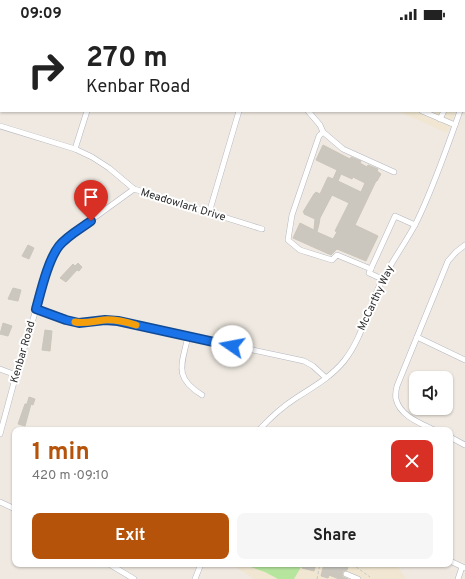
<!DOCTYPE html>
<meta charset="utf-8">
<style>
body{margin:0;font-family:Overpass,sans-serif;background:#f6f6f6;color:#222;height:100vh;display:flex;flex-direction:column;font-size:15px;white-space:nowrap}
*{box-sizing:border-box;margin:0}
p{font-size:13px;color:#767676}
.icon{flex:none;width:22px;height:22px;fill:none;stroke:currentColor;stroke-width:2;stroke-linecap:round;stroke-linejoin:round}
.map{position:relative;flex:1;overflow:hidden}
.drawer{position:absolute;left:12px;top:399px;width:441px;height:140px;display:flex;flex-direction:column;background:#fff;border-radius:8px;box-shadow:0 1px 3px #0004}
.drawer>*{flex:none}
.hud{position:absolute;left:0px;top:0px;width:465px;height:84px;box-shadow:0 1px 3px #0004;background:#fff;color:#222;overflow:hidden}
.buttons{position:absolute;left:409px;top:343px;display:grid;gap:8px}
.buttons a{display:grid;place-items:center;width:44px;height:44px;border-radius:8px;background:#fff;box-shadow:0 1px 3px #0004;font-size:20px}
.pin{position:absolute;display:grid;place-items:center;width:34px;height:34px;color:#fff;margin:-41px -17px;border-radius:50% 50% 50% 0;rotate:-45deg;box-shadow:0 0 4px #0007}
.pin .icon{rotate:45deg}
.me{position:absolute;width:44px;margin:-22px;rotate:282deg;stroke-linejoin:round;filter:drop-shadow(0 0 3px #0008)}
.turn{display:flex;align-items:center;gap:14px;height:84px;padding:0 20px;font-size:18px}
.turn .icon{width:52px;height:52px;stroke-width:2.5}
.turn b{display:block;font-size:28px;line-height:34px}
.round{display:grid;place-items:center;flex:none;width:42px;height:42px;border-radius:8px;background:#f6f6f6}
.summary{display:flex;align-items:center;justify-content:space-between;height:68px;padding:0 20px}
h1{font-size:24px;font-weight:700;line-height:30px;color:#b45309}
.cta{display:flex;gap:8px;margin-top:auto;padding:8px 20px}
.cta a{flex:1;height:46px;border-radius:8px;background:#b45309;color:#fff;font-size:16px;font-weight:700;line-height:46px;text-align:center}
.cta a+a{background:#f6f6f6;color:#222}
.status{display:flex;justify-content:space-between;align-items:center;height:28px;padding:0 20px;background:#fff;direction:ltr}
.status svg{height:11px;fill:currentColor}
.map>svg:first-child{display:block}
.education{fill:#f0e6d1}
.green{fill:#b6e59e}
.building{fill:#cbc7bf;stroke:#cbc5ba;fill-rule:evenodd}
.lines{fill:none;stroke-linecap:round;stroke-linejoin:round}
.minor-casing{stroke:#b4b7c1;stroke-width:6}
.path{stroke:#c9c9c9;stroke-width:1;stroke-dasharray:3 2;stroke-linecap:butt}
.minor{stroke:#fff;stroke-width:5}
.route-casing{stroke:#114b97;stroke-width:10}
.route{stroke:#1a73e8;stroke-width:7}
.slow{stroke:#f59e0b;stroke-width:7}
.labels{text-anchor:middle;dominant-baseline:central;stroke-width:4;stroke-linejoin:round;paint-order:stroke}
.street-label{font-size:11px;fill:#2e2e2e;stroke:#fff}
</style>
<div class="status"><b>09:09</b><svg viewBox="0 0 49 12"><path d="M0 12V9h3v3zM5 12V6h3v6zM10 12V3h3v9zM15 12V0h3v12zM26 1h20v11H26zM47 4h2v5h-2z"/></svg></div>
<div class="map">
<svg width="465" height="551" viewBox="0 0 465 551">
<rect width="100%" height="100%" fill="#efe9e1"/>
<g class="education">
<polygon points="263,0 465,0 465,58 464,61 464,1"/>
<polygon points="398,83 456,83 447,105"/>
<polygon points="231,536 396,536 406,551 254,551"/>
</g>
<polygon class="green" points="242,536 295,536 301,539 294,551 278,551 265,544"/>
<g class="building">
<path d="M323 117 350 131 351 129 361 133 360 135 367 139 368 137 378 141 377 143 381 146 377 153H376L355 197 378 208 366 233 337 221 331 227 293 210 300 195 314 202 315 191 304 186V184H303L314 166 316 164 320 166 328 149 333 151 337 142 316 132ZM341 146 352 151 353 149 365 155 361 164 338 153ZM332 167 349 175 335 203 337 204 333 211 317 204 319 196 320 190Z"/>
<polygon points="28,217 34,220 29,231 22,228"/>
<polygon points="78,235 82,239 79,243 77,242 66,254 60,250 73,236 75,238"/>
<polygon points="13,260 21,262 18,273 8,271"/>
<polygon points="3,295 12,298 8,308 0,306"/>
<polygon points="45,302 52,303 50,323 42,322"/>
<polygon points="29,369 35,371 33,377 31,376 25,398 18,396 25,376 27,376"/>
<polygon points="303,536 316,536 314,543 302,540"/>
<polygon points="324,536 349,536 347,542 343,543 342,546 343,549 348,551 339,551 329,547 328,550 321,548"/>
</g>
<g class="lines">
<g class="minor-casing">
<g id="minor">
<polyline points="64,0 66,1"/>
<polyline points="295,0 297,1"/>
<polyline points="328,0 330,1"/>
<polyline points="379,0 381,1"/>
<polyline points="196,1 196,0"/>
<polyline points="391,1 392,0"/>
<polyline points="464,17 465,17"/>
<polyline points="464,40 465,38"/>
<polyline points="464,72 465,70"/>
<polyline points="308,83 320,97 323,104"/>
<polyline points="422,83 455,97"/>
<polyline points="440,91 444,83"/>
<polyline points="0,98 75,121 92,129 109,140 134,161 262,201"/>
<polyline points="75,121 87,83"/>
<polyline points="209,185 239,83"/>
<polyline points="371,241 337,227 332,232 300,222 288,212 292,187 319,108 323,104 343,121 394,144"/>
<polyline points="382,251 369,245 395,188 415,197"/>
<polyline points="36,281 66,292 79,295 105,292 118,293 304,333 313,338 326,350"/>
<path d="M188 308C182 337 173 349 202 367"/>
<polyline points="417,309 465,332"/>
<polyline points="0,341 16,347"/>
<path d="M259 402C270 390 282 379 296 370 313 359 331 349 344 333 363 309 368 278 383 251 393 231 407 213 417 193 434 158 447 120 460 83"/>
<path d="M434 402C420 395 400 388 396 371 395 367 396 362 397 358L448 233 456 224 465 217"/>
<polyline points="0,406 16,347 52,229 59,219 69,208 134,161"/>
<polyline points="450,409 465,417"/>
<polyline points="0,474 15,481"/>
<polyline points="450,533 465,540"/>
<polyline points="109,536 134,551"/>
<polyline points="346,546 358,551"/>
<polyline points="195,551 201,536"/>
<polyline points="458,551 462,539"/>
</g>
</g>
<g class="path">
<polyline points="352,536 370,549"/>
<polyline points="317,551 320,536"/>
</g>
<use href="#minor" class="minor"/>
</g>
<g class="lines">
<g class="route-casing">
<path id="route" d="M91 193C80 201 67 208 59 218 48 232 41 263 36 281L66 292 79 295 105 292 118 293 232 318"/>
</g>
<use href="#route" class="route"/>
<path class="slow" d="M75 294C85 296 94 293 104 292 115 291 126 294 136 297"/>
</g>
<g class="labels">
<g class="street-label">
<text transform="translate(183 177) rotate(17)">Meadowlark Drive</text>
<text transform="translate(376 270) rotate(-65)">McCarthy Way</text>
<text transform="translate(23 324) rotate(-74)">Kenbar Road</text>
</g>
</g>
</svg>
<div class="buttons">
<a><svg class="icon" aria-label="sound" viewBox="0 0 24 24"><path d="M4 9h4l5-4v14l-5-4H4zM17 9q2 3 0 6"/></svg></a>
</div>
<div class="pin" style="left:91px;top:193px;background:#d93025"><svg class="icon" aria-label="arrive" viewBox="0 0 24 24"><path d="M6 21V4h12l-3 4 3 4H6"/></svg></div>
<svg class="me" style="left:232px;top:318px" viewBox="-20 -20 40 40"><circle r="19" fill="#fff"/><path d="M0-13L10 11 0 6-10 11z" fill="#1a73e8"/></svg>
<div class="hud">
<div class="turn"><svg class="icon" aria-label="right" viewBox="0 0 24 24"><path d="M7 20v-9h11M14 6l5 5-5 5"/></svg><div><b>270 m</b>Kenbar Road</div></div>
</div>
<section class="drawer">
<div class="summary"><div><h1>1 min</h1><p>420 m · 09:10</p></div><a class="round" style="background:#d93025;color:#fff"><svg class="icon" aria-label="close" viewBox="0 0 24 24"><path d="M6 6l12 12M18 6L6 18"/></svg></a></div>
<div class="cta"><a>Exit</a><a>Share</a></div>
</section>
</div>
